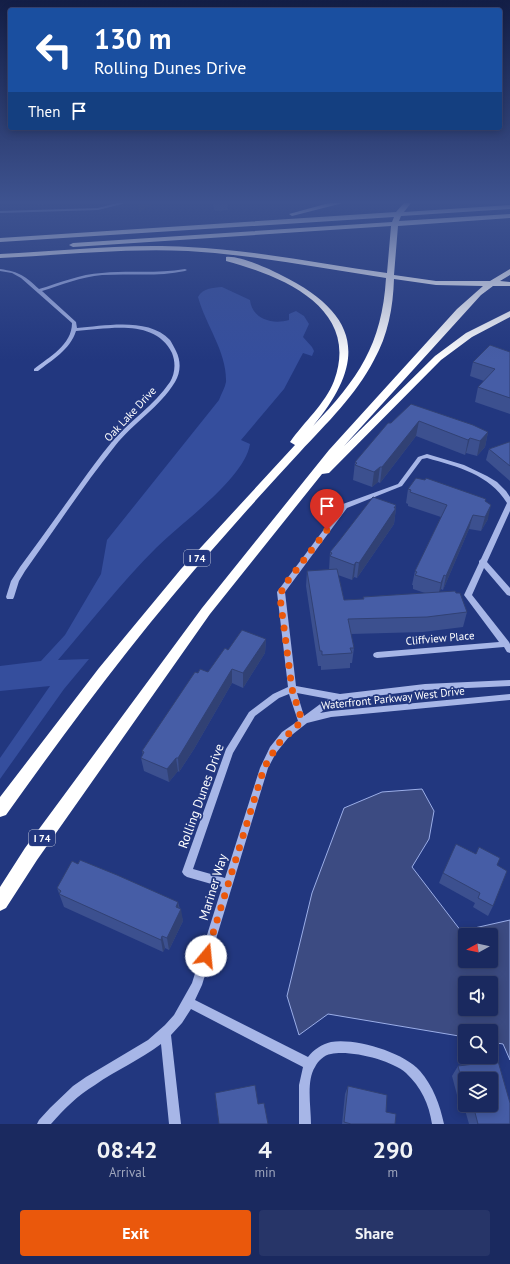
<!DOCTYPE html>
<style>
body{margin:0;font-family:"PT Sans",sans-serif;background:#273568;color:#f1f3f6;height:100vh;display:flex;flex-direction:column;font-size:15px;white-space:nowrap}
*{box-sizing:border-box;margin:0}
p{font-size:13px;color:#9fa6bd}
.icon{flex:none;width:22px;height:22px;fill:none;stroke:currentColor;stroke-width:2;stroke-linecap:round;stroke-linejoin:round}
.map{position:relative;height:1124px;overflow:hidden}
.side{display:flex;flex-direction:column;background:#1a295f;flex:1}
.side>*{flex:none}
.banner{position:absolute;left:8px;top:8px;width:494px;height:122px;border-radius:4px;box-shadow:0 2px 10px #0003,0 0 0 1px #384574;background:#1a4fa0;color:#fff;overflow:hidden}
.needle{width:26px;rotate:262deg}
.tools{position:absolute;left:458px;top:928px;display:grid;gap:8px}
.tools a{display:grid;place-items:center;width:40px;height:40px;border-radius:4px;background:#1a295f;box-shadow:0 2px 10px #0003,0 0 0 1px #384574;font-size:20px}
.pin{position:absolute;display:grid;place-items:center;width:34px;height:34px;color:#fff;margin:-41px -17px;border-radius:50% 50% 50% 0;rotate:-45deg;box-shadow:0 0 4px #0007}
.pin .icon{rotate:45deg}
.me{position:absolute;width:44px;margin:-22px;rotate:17deg;stroke-linejoin:round;filter:drop-shadow(0 0 3px #0008)}
.turn{display:flex;align-items:center;gap:14px;height:84px;padding:0 20px;font-size:18px}
.turn .icon{width:52px;height:52px;stroke-width:2.5}
.turn b{display:block;font-size:28px;line-height:34px}
.then{display:flex;align-items:center;height:38px;padding:0 20px;background:#0003;gap:8px;font-size:15px}
.eta{display:flex;justify-content:space-evenly;align-items:center;height:68px;text-align:center}
.eta b{font-size:24px;font-weight:700;line-height:28px}
.action{display:flex;gap:8px;margin-top:auto;padding:8px 20px}
.action a{flex:1;height:46px;border-radius:4px;background:#ea580c;color:#fff;font-size:16px;font-weight:700;line-height:46px;text-align:center}
.action a+a{background:#273568;color:#f1f3f6}
.map>svg:first-child{display:block}
.green{fill:#354e9d}
.water{fill:#3c4b82;stroke:#9baee8;fill-rule:evenodd}
.lines{fill:none;stroke-linecap:round;stroke-linejoin:round}
.minor{fill:#a7b6e7;fill-rule:evenodd}
.highway{fill:#fff;fill-rule:evenodd}
.wall{fill:#3c508f;fill-rule:evenodd}
.shaded-wall{fill:#314174}
.building{fill:#465da6;stroke:#314174}
.route{stroke:#ea580c;stroke-width:7;stroke-dasharray:0 12.6}
.labels{text-anchor:middle;dominant-baseline:central;stroke-width:3.5;stroke-linejoin:round;paint-order:stroke}
.shield{fill:#22377f;stroke:#bdc3d9;stroke-width:1}
.shield-label{font-size:10px;font-weight:bold;fill:#fff}
.street-label{font-size:11px;fill:#fff;stroke:#22377f}
.near-street-label{font-size:13px;fill:#fff;stroke:#22377f}
</style>
<div class="map">
<svg width="510" height="1124" viewBox="0 0 510 1124">
<rect width="100%" height="100%" fill="#22377f"/>
<path class="green" d="M222 287 250 300C252 319 272 325 289 320V314L296 311 304 316 309 324 303 337 312 347 314 351 312 356 303 353 284 389 241 440 250 444C245 478 181 523 156 548 121 583 90 623 58 660L89 659 64 689 0 779V758L50 686 0 691V666L41 661 65 635 101 574 107 540 219 400C221 394 225 388 226 382 227 352 206 326 198 297 203 288 212 288 222 287Z"/>
<path class="water" d="M422 789 434 811 429 839 412 867 461 931 510 920V1060L503 1044 491 1042V1031H465V1037L328 1014 299 1035 287 996 312 893 344 808 382 792ZM465 935H491V961H465ZM465 983H491V1009H465Z"/>
<g class="lines">
<g class="minor">
<polygon points="117,203 126,203 98,210 0,213 0,211 98,208"/>
<path d="M0 269C20 272 25 276 39 289 60 283 80 274 102 273 130 270 157 274 185 269L187 270 185 271C157 277 130 273 102 275 81 277 61 285 42 291L76 322 77 328C105 326 148 317 170 340 172 343 174 347 176 351 181 361 181 372 175 382 160 407 133 423 115 446 83 486 55 529 25 571L19 581 14 597 13 599H7L6 597 11 581 20 567C40 540 60 512 80 484 90 470 100 456 111 443 129 421 154 406 170 382 175 374 176 363 172 353 155 318 108 329 76 331 70 350 52 360 38 371H34V369C49 357 72 345 72 323L21 278 12 273 0 271Z"/>
<path d="M427 454 464 465 487 476 497 482 506 491 510 497V511L487 562 510 588V596L507 595 484 568 472 595 509 642 510 644V653L507 652 504 647 377 658 374 657 373 655 374 653 377 652 499 642 464 595 479 563V561L481 559 507 503C489 474 458 467 427 458L422 459 402 486 347 508 285 592 296 686 340 694 425 684 510 680V686L425 690 341 700 329 706 320 713 331 711 510 694V700L331 717 307 723 288 738 276 753 268 768 202 985 195 1000 308 1057C313 1050 322 1044 331 1042 356 1038 403 1052 420 1071 433 1086 440 1105 444 1124H432C429 1104 421 1087 406 1073 391 1060 351 1050 331 1054 324 1055 318 1061 315 1067 306 1081 311 1107 311 1124H299V1085L303 1067 191 1009 182 1023 171 1035 181 1124H169L161 1044C140 1060 116 1070 95 1085 78 1095 64 1109 51 1124H37L39 1120 50 1108 73 1086 86 1077 148 1040 165 1025 174 1015 192 983 222 887 187 877 184 875 182 872 226 749 249 712 273 694 288 687 277 592 343 504 398 484 418 457ZM297 693 329 699 323 702 304 716ZM289 694 298 721 282 732 270 747 260 768 225 878 193 869 233 753 255 716 279 698Z"/>
</g>
<g class="highway">
<polygon points="329,203 343,203 292,216 289,214"/>
<path d="M404 203H411L404 212 510 205V209L401 216 399 221 510 214V218L398 226 394 275 436 281H490L510 269V275L500 281 510 282V286H493L481 295 344 446 435 356 466 333 510 311V317L472 337 441 360 329 473 322 474 210 614 37 860 6 908 0 911V887L25 848 202 608 329 450 457 309 483 286 436 285 394 279C393 308 388 335 374 360 356 395 327 423 300 452 273 481 246 511 219 542 142 628 73 721 6 815L0 817V797L99 668 181 569 295 445 290 442C304 422 325 404 334 381 361 308 282 276 226 261V257C238 255 270 269 281 275 360 314 368 360 313 426 358 379 382 345 386 278 321 268 254 255 188 251 126 248 62 255 0 258V254C61 251 128 243 188 247 254 250 321 264 387 273L391 226 73 247 69 245 73 243 392 222 394 217 0 242V238L396 212Z"/>
</g>
</g>
<g class="wall">
<polygon points="32,203 66,203 36,205"/>
<polygon points="212,203 227,203 228,210 215,211"/>
<polygon points="510,352 510,414 475,402 478,387 484,381 470,376 473,362"/>
<polygon points="411,404 488,432 485,447 477,456 466,453 465,455 416,436 380,483 378,482 372,487 353,480 355,462 391,423"/>
<polygon points="510,442 510,481 486,460 489,449"/>
<polygon points="408,489 485,501 488,519 481,531 469,529 443,590 441,589 439,592 456,593 467,612 463,627 423,632 351,634 354,648 352,663 350,663 350,668 321,670 321,666 318,666 306,586 307,571 329,570 330,552 396,505 396,508 394,524 357,578 354,577 352,580 338,575 344,600 363,599 363,597 425,593 413,589 413,585 412,585 415,571 441,517 408,506 408,504 406,503"/>
<polygon points="266,639 265,653 243,688 232,683 194,749 179,772 178,771 169,782 144,771 141,758 143,755 142,751 198,673 208,672 228,650"/>
<polygon points="497,865 493,906 488,916 473,907 475,903 439,883 443,873"/>
<polygon points="57,888 178,902 183,921 169,950 165,948 163,952 64,907"/>
<path d="M458 1066 510 1124H469L465 1110H461L452 1076ZM465 1079 491 1105H465Z"/>
<polygon points="348,1086 386,1112 395,1124 342,1124 345,1094"/>
</g>
<g class="shaded-wall">
<polygon points="143,203 156,203 139,212 138,206"/>
<polygon points="419,421 416,436 380,483 382,467"/>
<polygon points="488,432 485,447 477,456 480,441"/>
<polygon points="470,438 466,453 465,455 468,440"/>
<polygon points="380,467 378,482 372,487 374,472"/>
<polygon points="396,505 395,510 396,508 394,524 357,578 359,563"/>
<polygon points="491,505 488,519 481,531 485,517"/>
<polygon points="473,515 469,529 443,590 446,576"/>
<polygon points="356,562 354,577 352,580 354,565"/>
<polygon points="444,575 441,589 438,597 441,583"/>
<polygon points="266,639 265,653 243,688 243,673"/>
<polygon points="232,669 232,683 194,749 179,772 178,758"/>
<polygon points="176,758 178,771 169,782 167,769"/>
<polygon points="178,902 179,911 181,909 183,921 169,950 167,938"/>
<polygon points="162,936 165,948 163,952 161,940"/>
</g>
<g class="building">
<polygon points="490,345 510,352 510,398 478,387 495,369 473,362"/>
<polygon points="411,404 473,425 488,432 480,441 470,438 468,440 419,421 382,467 380,467 374,472 355,465 357,463 355,462 388,423 391,423"/>
<polygon points="509,442 510,442 510,466 489,449"/>
<polygon points="416,478 425,480 426,478 486,499 485,501 491,505 485,517 473,515 446,576 444,575 441,583 415,575 417,572 415,571 447,505 410,492 411,490 408,489"/>
<polygon points="373,497 396,505 394,508 396,508 359,563 356,562 354,565 330,556 332,553 330,552 339,541"/>
<polygon points="337,569 344,600 364,599 363,597 455,591 456,593 460,593 467,612 427,617 348,619 354,648 350,648 352,653 322,655 322,651 320,651 307,571"/>
<polygon points="242,630 266,639 243,673 232,669 192,735 178,758 176,758 167,769 141,758 144,752 142,751 195,672 198,673 200,669 208,672 225,648 228,650"/>
<polygon points="456,844 476,854 479,847 500,858 497,865 507,871 493,906 478,898 480,893 443,873"/>
<polygon points="80,860 117,875 178,902 176,907 181,909 167,938 162,936 161,940 59,894 61,891 57,888 72,861 78,864"/>
<polygon points="498,1061 510,1103 510,1124 477,1124 478,1124 473,1105 491,1105 491,1079 465,1079 465,1092 458,1066"/>
<polygon points="255,1085 258,1104 264,1103 268,1124 219,1124 215,1093"/>
<polygon points="348,1086 387,1095 386,1112 396,1114 395,1124 351,1124 344,1122"/>
</g>
<linearGradient id="sky" x2="0" y2="1"><stop stop-color="#131e46"/><stop offset="0.56" stop-color="#3e5390"/><stop offset="1" stop-color="#3e5390" stop-opacity="0"/></linearGradient>
<rect width="510" height="361" fill="url(#sky)"/>
<g class="lines">
<polyline class="route" points="206,956 264,768 278,744 302,721 292,689 280,597 283,587 327,530"/>
</g>
<g class="labels">
<g class="shield">
<rect x="184" y="550" width="26" height="16" rx="3"/>
<rect x="29" y="830" width="26" height="16" rx="3"/>
</g>
<g class="shield-label">
<text x="197" y="558">I 74</text>
<text x="42" y="838">I 74</text>
</g>
<g class="street-label">
<text transform="translate(130 414) rotate(-47)">Oak Lake Drive</text>
<text transform="translate(440 638) rotate(-5)">Cliffview Place</text>
<text transform="translate(393 698) rotate(-6)">Waterfront Parkway West Drive</text>
</g>
<g class="near-street-label">
<text transform="translate(201 796) rotate(-70)">Rolling Dunes Drive</text>
<text transform="translate(213 887) rotate(-73)">Mariner Way</text>
</g>
</g>
</svg>
<div class="tools">
<a><svg class="needle" viewBox="-14 -14 28 28"><path d="M0-13l5 13h-10z" fill="#e53935"/><path d="M0 13l5-13h-10z" fill="#9fa6bd"/></svg></a>
<a><svg class="icon" aria-label="sound" viewBox="0 0 24 24"><path d="M4 9h4l5-4v14l-5-4H4zM17 9q2 3 0 6"/></svg></a>
<a><svg class="icon" aria-label="search" viewBox="0 0 24 24"><circle cx="10" cy="10" r="6"/><path d="M15 15l6 6"/></svg></a>
<a><svg class="icon" aria-label="layers" viewBox="0 0 24 24"><path d="M12 4l9 5-9 5-9-5zM3 14l9 5 9-5"/></svg></a>
</div>
<div class="pin" style="left:327px;top:530px;background:#d93025"><svg class="icon" aria-label="arrive" viewBox="0 0 24 24"><path d="M6 21V4h12l-3 4 3 4H6"/></svg></div>
<svg class="me" style="left:206px;top:956px" viewBox="-20 -20 40 40"><circle r="19" fill="#fff"/><path d="M0-13L10 11 0 6-10 11z" fill="#ea580c"/></svg>
<div class="banner">
<div class="turn"><svg class="icon" aria-label="left" viewBox="0 0 24 24"><path d="M17 20v-9H6M10 6l-5 5 5 5"/></svg><div><b>130 m</b>Rolling Dunes Drive</div></div>
<div class="then">Then<svg class="icon" aria-label="arrive" viewBox="0 0 24 24"><path d="M6 21V4h12l-3 4 3 4H6"/></svg></div>
</div>
</div>
<section class="side">
<div class="eta">
<div><b>08:42</b><p>Arrival</p></div>
<div><b>4</b><p>min</p></div>
<div><b>290</b><p>m</p></div>
</div>
<div class="action"><a>Exit</a><a>Share</a></div>
</section>
